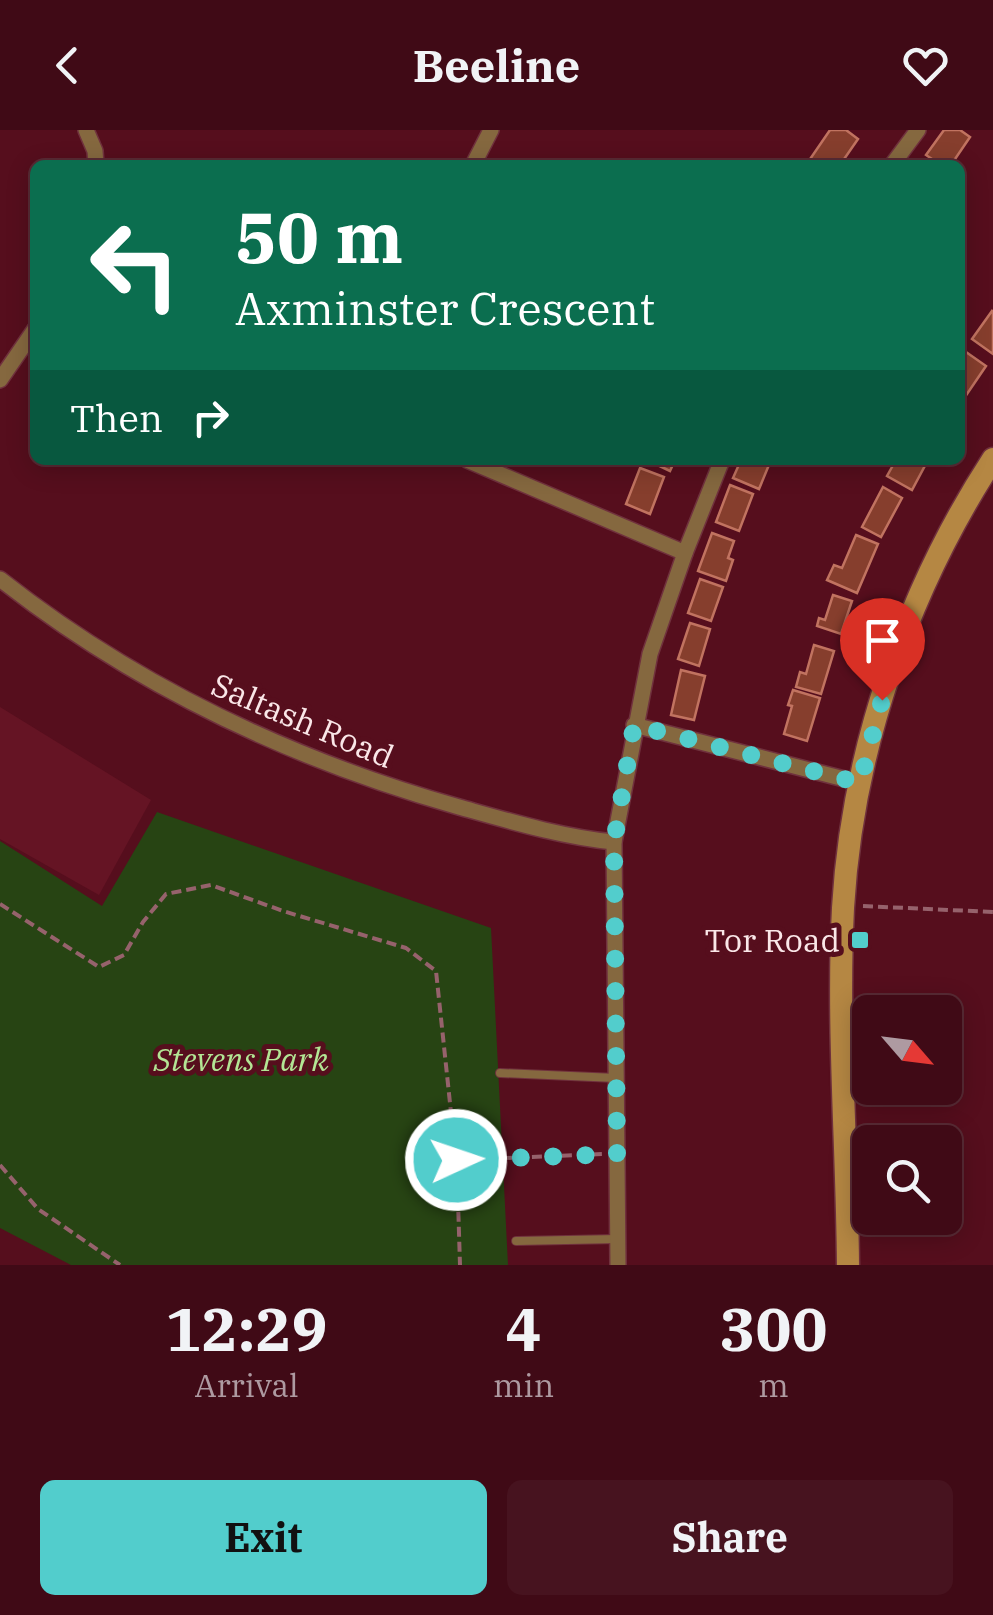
<!DOCTYPE html>
<style>
body{margin:0;font-family:"IBM Plex Serif",serif;background:#47131f;color:#f1f3f6;height:100vh;display:flex;flex-direction:column;font-size:38px;white-space:nowrap}
*{box-sizing:border-box;margin:0}
p{font-size:32px;color:#ae9aa1}
.icon{flex:none;width:55px;height:55px;fill:none;stroke:currentColor;stroke-width:2;stroke-linecap:round;stroke-linejoin:round}
.map{position:relative;height:1135px;overflow:hidden}
.panel{display:flex;flex-direction:column;background:#400a16;flex:1}
.panel>*{flex:none}
.top-card{position:absolute;left:30px;top:30px;width:935px;height:305px;border-radius:15px;box-shadow:0 5px 25px #0003,0 0 0 2px #592b35;background:#0b6e4f;color:#fff;overflow:hidden}
.needle{width:65px;rotate:118deg}
.tools{position:absolute;left:852px;top:865px;display:grid;gap:20px}
.tools a{display:grid;place-items:center;width:110px;height:110px;border-radius:15px;background:#400a16;box-shadow:0 5px 25px #0003,0 0 0 2px #592b35;font-size:50px}
.pin{position:absolute;display:grid;place-items:center;width:85px;height:85px;color:#fff;margin:-102px -42px;border-radius:50% 50% 50% 0;rotate:-45deg;box-shadow:0 0 10px #0007}
.pin .icon{rotate:45deg}
.me{position:absolute;width:110px;margin:-55px;rotate:87deg;stroke-linejoin:round;filter:drop-shadow(0 0 8px #0008)}
.turn{display:flex;align-items:center;gap:35px;height:210px;padding:0 40px;font-size:45px}
.turn .icon{width:130px;height:130px;stroke-width:2.5}
.turn b{display:block;font-size:70px;line-height:85px}
.then{display:flex;align-items:center;height:95px;padding:0 40px;background:#0003;gap:20px;font-size:38px}
.eta{display:flex;justify-content:space-evenly;align-items:center;height:170px;text-align:center}
.eta b{font-size:60px;font-weight:700;line-height:70px}
.cta{display:flex;gap:20px;margin-top:auto;padding:20px 40px}
.cta a{flex:1;height:115px;border-radius:15px;background:#52cdcc;color:#111;font-size:40px;font-weight:700;line-height:115px;text-align:center}
.cta a+a{background:#47131f;color:#f1f3f6}
header{display:flex;justify-content:space-between;align-items:center;height:130px;padding:0 40px;background:#400a16;font-size:45px;font-weight:700}
.map>svg:first-child{display:block}
.built{fill:#651424}
.green{fill:#274413}
.building{fill:#863e2d;stroke:#c17360;stroke-width:2.5}
.lines{fill:none;stroke-linecap:round;stroke-linejoin:round}
.lane-casing{stroke:#70313d;stroke-width:10}
.street-casing{stroke:#70313d;stroke-width:18}
.secondary-casing{stroke:#70313d;stroke-width:25}
.path{stroke:#96626c;stroke-width:4;stroke-dasharray:10 5;stroke-linecap:butt}
.lane{stroke:#85683f;stroke-width:8}
.street{stroke:#85683f;stroke-width:15}
.secondary{stroke:#b58743;stroke-width:22}
.route{stroke:#52cdcc;stroke-width:18;stroke-dasharray:0 32.4}
.poi-dot{fill:#52cdcc;stroke:#560e1d;stroke-width:4}
.labels{text-anchor:middle;dominant-baseline:central;stroke-width:10;stroke-linejoin:round;paint-order:stroke}
.street-label{font-size:32px;fill:#fae7e8;stroke:#560e1d}
.poi-label{font-size:32px;fill:#fae7e8;stroke:#560e1d;text-anchor:end}
.park-label{font-size:32px;font-style:italic;fill:#b3e695;stroke:#560e1d}
</style>
<header><svg class="icon" aria-label="back" viewBox="0 0 24 24"><path d="M15 5l-7 7 7 7"/></svg>Beeline<svg class="icon" aria-label="heart" viewBox="0 0 24 24"><path d="M12 20l-8-8c-3-5 5-10 8-4 3-6 11-1 8 4z"/></svg></header>
<div class="map">
<svg width="993" height="1135" viewBox="0 0 993 1135">
<rect width="100%" height="100%" fill="#560e1d"/>
<polygon class="built" points="0,577 151,670 99,765 0,709"/>
<polygon class="green" points="157,682 491,798 508,1135 71,1135 0,1098 0,711 102,776"/>
<g class="building">
<polygon points="830,0 846,0 858,9 840,35 806,35"/>
<polygon points="944,0 960,0 970,7 951,35 941,35 926,25"/>
<polygon points="992,181 993,182 993,224 972,209"/>
<polygon points="966,222 986,236 965,267 960,263 960,232"/>
<polygon points="647,330 675,330 670,341"/>
<polygon points="741,330 771,330 759,359 733,348"/>
<polygon points="896,330 928,330 912,360 887,346"/>
<polygon points="640,338 664,347 650,384 626,374"/>
<polygon points="730,355 753,364 739,401 716,392"/>
<polygon points="883,357 902,368 881,407 862,397"/>
<polygon points="712,403 734,411 728,428 733,430 726,451 698,441"/>
<polygon points="856,405 878,414 857,463 827,450 834,435 842,438"/>
<polygon points="700,449 723,457 711,491 688,483"/>
<polygon points="833,465 852,471 841,504 817,496 819,488 825,490"/>
<polygon points="690,493 710,499 699,536 678,529"/>
<polygon points="814,515 834,521 821,564 796,557 800,542 806,544"/>
<polygon points="681,540 705,546 694,590 671,585"/>
<polygon points="793,560 820,568 807,611 784,604 792,576 788,575"/>
</g>
<g class="lines">
<g class="lane-casing">
<g id="lane">
<polyline points="500,943 616,948"/>
<polyline points="516,1111 618,1109"/>
</g>
</g>
<g class="street-casing">
<g id="street">
<polyline points="86,0 95,21 96,35"/>
<polyline points="473,35 491,0"/>
<polyline points="892,35 918,0"/>
<polyline points="0,250 35,199"/>
<polyline points="467,330 685,423"/>
<path d="M0 449C136 556 293 630 459 677 509 691 562 707 614 712"/>
<polyline points="634,595 860,653"/>
<polyline points="618,1135 614,712 650,524 685,423 722,330"/>
</g>
</g>
<g class="secondary-casing">
<path id="secondary" d="M848 1135C847 1016 837 897 843 778 852 621 907 461 993 329"/>
</g>
<g class="path">
<polyline points="0,774 99,837 124,825 143,792 166,764 211,755 283,781 406,818 436,841 457,1039 460,1135"/>
<polyline points="863,776 993,782"/>
<polyline points="457,1030 602,1024"/>
<polyline points="0,1035 38,1079 120,1135"/>
</g>
<use href="#lane" class="lane"/>
<use href="#street" class="street"/>
<use href="#secondary" class="secondary"/>
</g>
<g class="lines">
<polyline class="route" points="456,1030 617,1024 614,712 634,595 860,653 882,570"/>
</g>
<rect class="poi-dot" x="850" y="800" width="20" height="20" rx="5"/>
<g class="labels">
<g class="street-label">
<text transform="translate(303 590) rotate(23)">Saltash Road</text>
</g>
<g class="poi-label">
<text x="840" y="810">Tor Road</text>
</g>
<g class="park-label">
<text x="241" y="929">Stevens Park</text>
</g>
</g>
</svg>
<div class="tools">
<a><svg class="needle" viewBox="-14 -14 28 28"><path d="M0-13l5 13h-10z" fill="#e53935"/><path d="M0 13l5-13h-10z" fill="#ae9aa1"/></svg></a>
<a><svg class="icon" aria-label="search" viewBox="0 0 24 24"><circle cx="10" cy="10" r="6"/><path d="M15 15l6 6"/></svg></a>
</div>
<div class="pin" style="left:882px;top:570px;background:#d93025"><svg class="icon" aria-label="arrive" viewBox="0 0 24 24"><path d="M6 21V4h12l-3 4 3 4H6"/></svg></div>
<svg class="me" style="left:456px;top:1030px" viewBox="-20 -20 40 40"><circle r="17" fill="#52cdcc" stroke="#fff" stroke-width="3"/><path d="M0-11L8 9 0 5-8 9z" fill="#fff"/></svg>
<div class="top-card">
<div class="turn"><svg class="icon" aria-label="left" viewBox="0 0 24 24"><path d="M17 20v-9H6M10 6l-5 5 5 5"/></svg><div><b>50 m</b>Axminster Crescent</div></div>
<div class="then">Then<svg class="icon" aria-label="right" viewBox="0 0 24 24"><path d="M7 20v-9h11M14 6l5 5-5 5"/></svg></div>
</div>
</div>
<section class="panel">
<div class="eta">
<div><b>12:29</b><p>Arrival</p></div>
<div><b>4</b><p>min</p></div>
<div><b>300</b><p>m</p></div>
</div>
<div class="cta"><a>Exit</a><a>Share</a></div>
</section>
